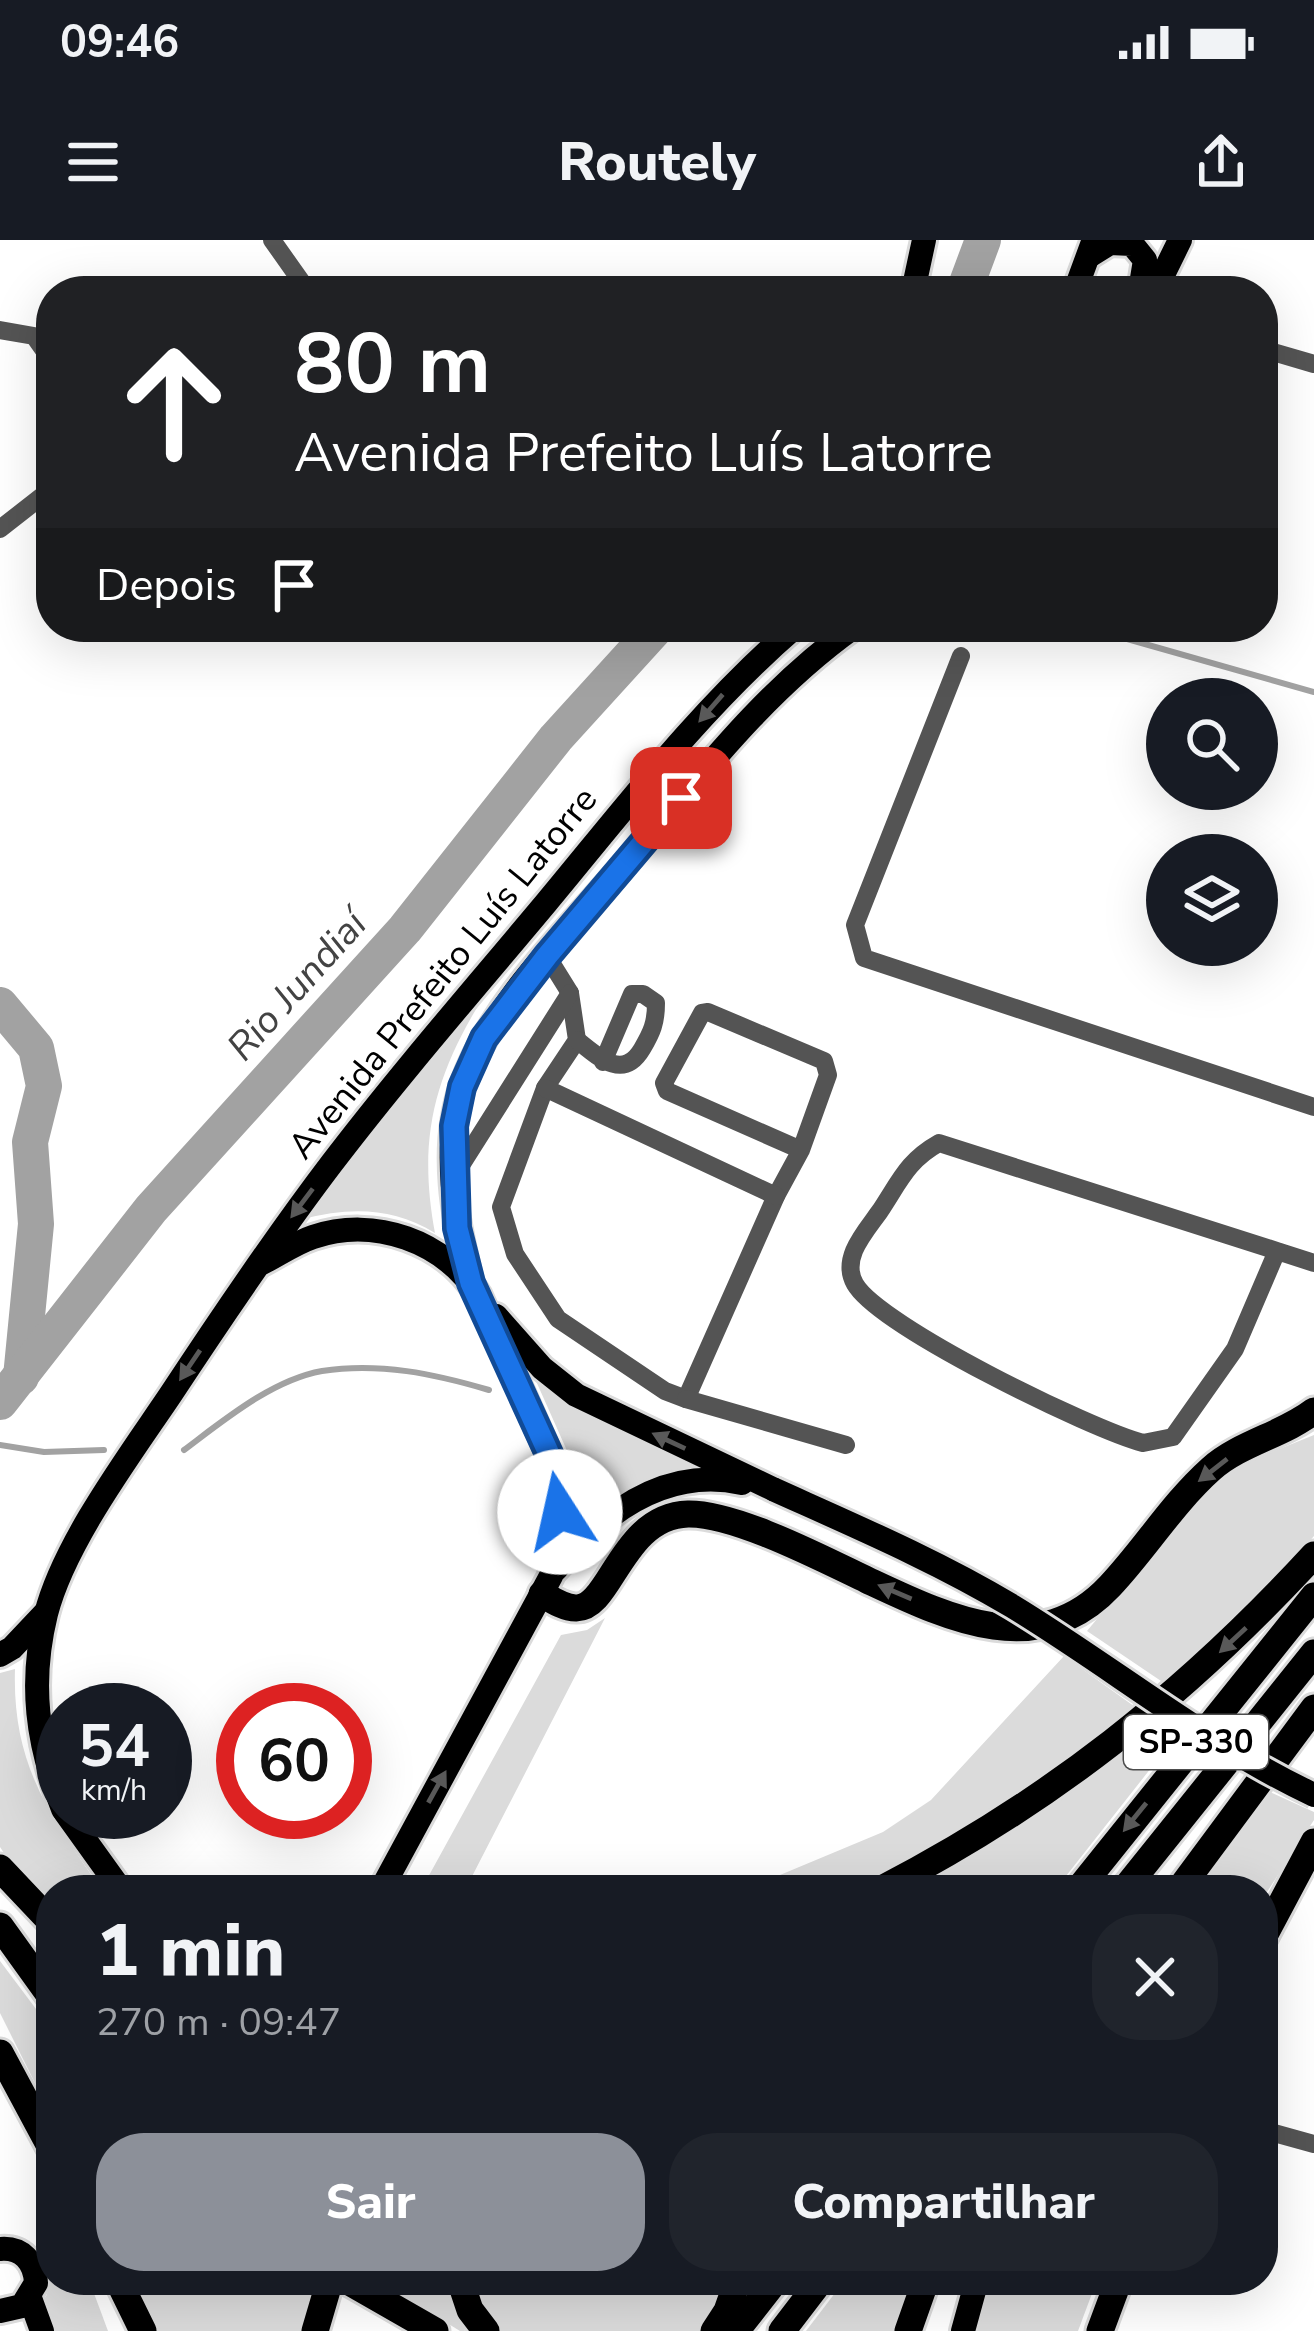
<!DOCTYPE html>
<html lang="pt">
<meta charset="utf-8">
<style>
body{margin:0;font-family:"Nunito Sans",sans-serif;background:#20242c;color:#f1f3f6;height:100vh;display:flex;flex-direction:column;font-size:45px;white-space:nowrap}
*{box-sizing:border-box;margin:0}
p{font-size:39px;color:#9ea1a6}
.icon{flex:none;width:66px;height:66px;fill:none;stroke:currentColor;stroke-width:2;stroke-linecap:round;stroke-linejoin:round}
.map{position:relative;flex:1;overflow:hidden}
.details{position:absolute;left:36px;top:1635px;width:1242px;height:420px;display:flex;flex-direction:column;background:#171b24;border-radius:48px;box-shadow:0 12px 48px #0002}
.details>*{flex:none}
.hud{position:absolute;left:36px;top:36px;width:1242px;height:366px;border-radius:48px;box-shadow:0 12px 48px #0002;background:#202124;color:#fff;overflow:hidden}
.fabs{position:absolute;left:1146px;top:438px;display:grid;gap:24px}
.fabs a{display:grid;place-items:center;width:132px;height:132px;border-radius:50%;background:#171b24;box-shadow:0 12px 48px #0002;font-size:60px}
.speed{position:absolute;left:36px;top:1443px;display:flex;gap:24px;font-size:60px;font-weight:700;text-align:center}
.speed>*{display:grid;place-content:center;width:156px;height:156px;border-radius:50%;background:#171b24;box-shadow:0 12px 48px #0002;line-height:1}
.speed small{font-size:30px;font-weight:400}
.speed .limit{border:18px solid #d22;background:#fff;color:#111}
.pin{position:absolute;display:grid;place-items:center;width:102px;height:102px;color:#fff;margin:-51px;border-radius:24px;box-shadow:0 6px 18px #0006}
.me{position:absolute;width:132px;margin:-66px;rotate:350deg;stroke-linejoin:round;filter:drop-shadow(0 0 9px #0008)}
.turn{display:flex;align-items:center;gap:42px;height:252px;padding:0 60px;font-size:54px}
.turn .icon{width:156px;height:156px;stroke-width:2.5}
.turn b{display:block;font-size:84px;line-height:102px}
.then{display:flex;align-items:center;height:114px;padding:0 60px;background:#0003;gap:24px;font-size:45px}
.round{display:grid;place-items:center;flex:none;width:126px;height:126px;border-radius:48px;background:#20242c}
.headline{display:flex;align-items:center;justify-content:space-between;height:204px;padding:0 60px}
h1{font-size:72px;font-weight:800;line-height:90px}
.button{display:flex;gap:24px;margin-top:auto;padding:24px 60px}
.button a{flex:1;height:138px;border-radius:48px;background:#8c9099;color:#fff;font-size:48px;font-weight:800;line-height:138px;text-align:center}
.button a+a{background:#20242c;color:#f1f3f6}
.status{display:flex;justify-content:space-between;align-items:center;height:84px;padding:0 60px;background:#171b24;direction:ltr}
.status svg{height:33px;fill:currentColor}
header{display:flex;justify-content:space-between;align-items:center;height:156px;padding:0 60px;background:#171b24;font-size:54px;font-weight:800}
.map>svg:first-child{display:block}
.green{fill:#dbdbdb}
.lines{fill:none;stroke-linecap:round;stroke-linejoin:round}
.stream{stroke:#a2a2a2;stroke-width:6}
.river{stroke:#a2a2a2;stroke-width:36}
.major-casing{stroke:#dbdbdb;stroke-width:30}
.highway-casing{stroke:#dbdbdb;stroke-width:33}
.minor{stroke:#545454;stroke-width:18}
.major{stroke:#000;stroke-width:24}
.highway{stroke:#000;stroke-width:27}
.major-bridge-casing{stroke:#dbdbdb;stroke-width:30;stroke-linecap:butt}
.major-bridge{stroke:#000;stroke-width:24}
.oneway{fill:#595959}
.route-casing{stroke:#114b97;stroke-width:30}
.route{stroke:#1a73e8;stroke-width:21}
.labels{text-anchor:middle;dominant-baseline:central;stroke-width:12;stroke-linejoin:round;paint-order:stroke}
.shield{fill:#fff;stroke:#4c4c4c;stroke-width:3}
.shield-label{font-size:33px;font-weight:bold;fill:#000}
.street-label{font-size:36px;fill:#000;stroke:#fff}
.water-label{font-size:39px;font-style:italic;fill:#434343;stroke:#fff}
</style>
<div class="status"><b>09:46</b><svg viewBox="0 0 49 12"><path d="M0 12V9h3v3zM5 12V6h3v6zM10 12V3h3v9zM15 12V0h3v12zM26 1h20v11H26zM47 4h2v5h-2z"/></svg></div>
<header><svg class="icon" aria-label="menu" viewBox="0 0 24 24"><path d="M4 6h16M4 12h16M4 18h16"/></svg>Routely<svg class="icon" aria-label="share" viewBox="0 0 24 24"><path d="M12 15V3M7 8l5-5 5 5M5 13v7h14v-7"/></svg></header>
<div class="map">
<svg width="1314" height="2091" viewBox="0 0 1314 2091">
<rect width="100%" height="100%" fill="#fff"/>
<g class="green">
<path d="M481 761C433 839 418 902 435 993 392 967 350 967 303 979Z"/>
<path d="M539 1137 597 1179 713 1228C658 1233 619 1249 577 1285L568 1213 536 1141Z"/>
<polygon points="1314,1195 1314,1296 1261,1356 1164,1443 1087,1391 1202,1252 1232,1228"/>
<polygon points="605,1378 465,1650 421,1650 561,1395 587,1390"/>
<polygon points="1064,1416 1138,1469 1039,1542 927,1611 848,1650 744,1650 883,1592 931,1560"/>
<path d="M15 1429C12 1524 49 1575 102 1650H51V1668L18 1634 0 1607V1433Z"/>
<polygon points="1160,1484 1177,1495 1055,1650 909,1650 1040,1572"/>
<polygon points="1268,1551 1314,1572 1314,1580 1263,1658 1263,1650 1196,1650"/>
<polygon points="0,1721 51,1789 51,1875 0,1773"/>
<polygon points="52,2040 89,2040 108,2091 50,2091 45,2059"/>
<polygon points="130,2040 312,2040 316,2043 301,2091 155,2091"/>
<polygon points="378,2040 446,2040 465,2091 460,2091"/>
<polygon points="467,2040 732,2040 705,2091 492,2091"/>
<polygon points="845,2040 910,2040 892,2091 806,2091"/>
<polygon points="986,2040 1097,2040 1078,2091 973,2091"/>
</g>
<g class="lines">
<g class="stream">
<polyline points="1085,387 1314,452"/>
<polyline points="0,1205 44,1212 104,1210"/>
<path d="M184 1210C224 1180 272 1140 322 1131 379 1122 435 1134 489 1150"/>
</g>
<g class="river">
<polyline points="964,51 983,0"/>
<polyline points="0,765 36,808 44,846 30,902 36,984 21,1137"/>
<polyline points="0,1162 151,969 405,689 556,498 657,387"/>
</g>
<g class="major-casing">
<g id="major">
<polyline points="1089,16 1110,3 1132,4 1145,20 1140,51"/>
<polyline points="913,51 924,0"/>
<polyline points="1075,51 1093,2"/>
<polyline points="1155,51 1180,0"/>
<path d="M262 1023C278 1015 295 1003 313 997 374 976 445 1001 479 1056L550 1216C561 1258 560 1294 551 1336L381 1650"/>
<path d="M471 1044C455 981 441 908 463 845 492 763 564 695 619 631 693 545 761 453 854 387"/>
<polyline points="496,1076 542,1128 576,1155 775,1250"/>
<path d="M556 1329C603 1273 665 1226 742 1243"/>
<polyline points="0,1415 12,1408 46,1372"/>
<path d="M63 1569C37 1504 29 1443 46 1374 64 1303 130 1215 171 1154 223 1075 275 998 332 923 400 834 474 749 546 663 625 568 701 468 795 387"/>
<polyline points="65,1572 121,1650"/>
<path d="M0 2009C22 2007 35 2022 36 2043L22 2066 0 2071"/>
<polyline points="30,2058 42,2091"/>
<polyline points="963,2091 977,2040"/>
</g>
</g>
<g class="highway-casing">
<g id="highway">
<path d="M542 1354C552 1360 564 1368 576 1368 611 1369 621 1276 688 1274 735 1273 823 1319 867 1340 946 1377 1038 1423 1110 1346 1145 1309 1172 1264 1211 1229 1240 1203 1283 1195 1314 1171"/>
<polyline points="0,1628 51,1682"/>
<path d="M880 1650C1050 1562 1184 1456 1314 1315"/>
<polyline points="1078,1650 1314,1356"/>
<polyline points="1124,1650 1314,1413"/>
<polyline points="1179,1650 1314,1468"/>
<polyline points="0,1686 51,1757"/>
<polyline points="1263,1698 1314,1602"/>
<polyline points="0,1813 51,1908"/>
<polyline points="118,2040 143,2091"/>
<polyline points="346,2040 435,2091"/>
<polyline points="460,2040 470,2070 486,2091"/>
<polyline points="315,2091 330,2040"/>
<polyline points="714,2091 727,2071 738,2040"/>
<polyline points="736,2091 776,2040"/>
<polyline points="782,2091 821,2040"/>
<polyline points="908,2091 926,2040"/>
<polyline points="1100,2091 1119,2040"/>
</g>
</g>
<g class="minor">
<polyline points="272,0 308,51"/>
<polyline points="0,90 34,96 51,120"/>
<polyline points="1263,109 1314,124"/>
<polyline points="0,289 51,249"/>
<polyline points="961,416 855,685 864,718 1314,867"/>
<polyline points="547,716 570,753 577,800 545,848 501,967 515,1014 558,1079 665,1151 686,1159 776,956 801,910 828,835 824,821 708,772 702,773 664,843 667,851 801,910"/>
<path d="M577 800C598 817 623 841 642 809 652 792 656 783 656 763L643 754H632L603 822"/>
<polyline points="545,848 776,956"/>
<polyline points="453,938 570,753"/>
<path d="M1277 1011 1235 1109 1173 1197 1143 1203C1092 1190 879 1086 855 1044 840 1018 866 991 880 971 900 941 907 921 939 903L1277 1011 1314 1023"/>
<polyline points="686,1159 846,1205"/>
<polyline points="1263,1890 1314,1904"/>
</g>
<use href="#major" class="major"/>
<use href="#highway" class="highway"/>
<g class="major-bridge-casing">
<path id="major-bridge" d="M775 1250C855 1286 937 1321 1012 1366 1114 1428 1206 1504 1314 1555"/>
</g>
<use href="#major-bridge" class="major-bridge"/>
</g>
<defs><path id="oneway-solid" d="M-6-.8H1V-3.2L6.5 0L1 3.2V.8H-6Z" transform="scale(3)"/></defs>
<g class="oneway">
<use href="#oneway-solid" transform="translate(711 468) rotate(131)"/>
<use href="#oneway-solid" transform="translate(302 963) rotate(127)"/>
<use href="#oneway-solid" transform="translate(190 1125) rotate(124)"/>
<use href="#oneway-solid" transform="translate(669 1201) rotate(-155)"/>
<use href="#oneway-solid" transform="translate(1213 1230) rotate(142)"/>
<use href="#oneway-solid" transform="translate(895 1352) rotate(-157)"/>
<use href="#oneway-solid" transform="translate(1233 1400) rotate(137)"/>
<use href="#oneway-solid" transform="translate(437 1547) rotate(-61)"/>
<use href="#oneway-solid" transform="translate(1135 1577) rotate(129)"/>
</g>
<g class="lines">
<g class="route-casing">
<polyline id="route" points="560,1272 550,1216 471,1043 457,988 454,886 462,847 484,798 547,716 681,558"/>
</g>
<use href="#route" class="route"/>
</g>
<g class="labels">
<rect class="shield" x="1124" y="1475" width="144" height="54" rx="9"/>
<g class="shield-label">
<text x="1196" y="1502">SP-330</text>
</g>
<g class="street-label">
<text transform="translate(443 733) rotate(-51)">Avenida Prefeito Luís Latorre</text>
</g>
<g class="water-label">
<text transform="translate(297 746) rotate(-48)">Rio Jundiaí</text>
</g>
</g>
</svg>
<div class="fabs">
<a><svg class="icon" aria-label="search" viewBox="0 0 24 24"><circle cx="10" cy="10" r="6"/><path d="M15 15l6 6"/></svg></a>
<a><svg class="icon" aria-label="layers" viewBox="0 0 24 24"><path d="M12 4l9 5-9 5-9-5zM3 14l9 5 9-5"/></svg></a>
</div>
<div class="speed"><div>54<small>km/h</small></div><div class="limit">60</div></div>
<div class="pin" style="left:681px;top:558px;background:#d93025"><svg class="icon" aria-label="arrive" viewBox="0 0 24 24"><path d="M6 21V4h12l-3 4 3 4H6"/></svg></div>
<svg class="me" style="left:560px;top:1272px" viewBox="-20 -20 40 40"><circle r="19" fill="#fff"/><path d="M0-13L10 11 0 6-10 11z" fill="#1a73e8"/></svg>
<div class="hud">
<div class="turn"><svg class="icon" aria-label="ahead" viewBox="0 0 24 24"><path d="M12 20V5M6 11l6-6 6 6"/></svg><div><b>80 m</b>Avenida Prefeito Luís Latorre</div></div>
<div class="then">Depois<svg class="icon" aria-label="arrive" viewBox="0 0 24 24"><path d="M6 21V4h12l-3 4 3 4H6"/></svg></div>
</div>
<section class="details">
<div class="headline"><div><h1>1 min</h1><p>270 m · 09:47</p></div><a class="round"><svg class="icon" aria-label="close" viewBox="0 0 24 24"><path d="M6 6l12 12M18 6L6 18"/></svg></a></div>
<div class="button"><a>Sair</a><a>Compartilhar</a></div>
</section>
</div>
